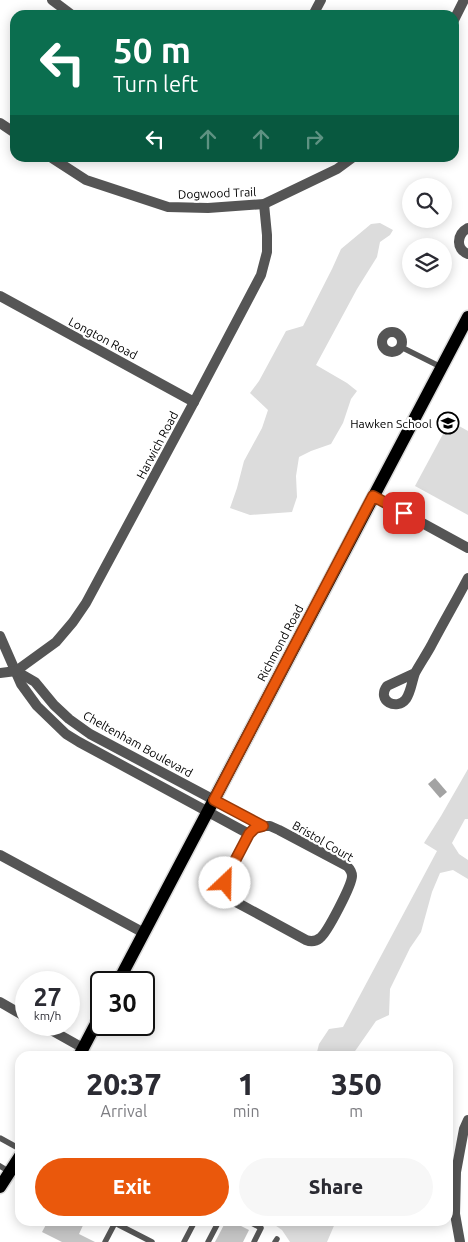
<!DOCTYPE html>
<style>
body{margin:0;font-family:Ubuntu,sans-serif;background:#f7f7f7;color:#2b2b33;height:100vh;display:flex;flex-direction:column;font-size:19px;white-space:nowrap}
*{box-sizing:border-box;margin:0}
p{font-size:16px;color:#7c7c81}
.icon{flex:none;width:28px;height:28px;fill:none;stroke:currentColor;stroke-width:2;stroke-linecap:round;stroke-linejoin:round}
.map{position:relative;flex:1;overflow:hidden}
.details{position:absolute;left:15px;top:1051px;width:438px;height:175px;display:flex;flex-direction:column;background:#fff;border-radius:15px;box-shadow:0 2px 12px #0003}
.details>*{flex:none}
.banner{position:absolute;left:10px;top:10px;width:449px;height:152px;border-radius:15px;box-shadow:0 2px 12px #0003;background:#0b6e4f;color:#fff;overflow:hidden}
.buttons{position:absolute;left:402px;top:178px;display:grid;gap:10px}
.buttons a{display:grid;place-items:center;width:50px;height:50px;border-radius:50%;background:#fff;box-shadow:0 2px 12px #0003;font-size:25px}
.speed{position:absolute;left:15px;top:971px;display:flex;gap:10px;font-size:25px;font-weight:700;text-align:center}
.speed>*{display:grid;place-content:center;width:65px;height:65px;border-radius:50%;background:#fff;box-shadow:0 2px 12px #0003;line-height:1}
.speed small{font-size:12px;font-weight:400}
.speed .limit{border:2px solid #111;border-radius:8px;background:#fff;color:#111}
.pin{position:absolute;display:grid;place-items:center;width:42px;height:42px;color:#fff;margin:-21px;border-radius:10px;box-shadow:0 2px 8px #0006}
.me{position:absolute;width:55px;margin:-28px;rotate:24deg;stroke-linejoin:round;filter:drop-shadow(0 0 4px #0008)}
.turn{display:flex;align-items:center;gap:18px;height:105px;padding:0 20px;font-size:22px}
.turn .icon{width:65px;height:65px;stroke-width:2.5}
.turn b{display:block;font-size:35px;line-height:42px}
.lanes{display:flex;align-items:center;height:48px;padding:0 20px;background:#0003;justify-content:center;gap:25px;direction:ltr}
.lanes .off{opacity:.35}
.eta{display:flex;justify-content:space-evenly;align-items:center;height:85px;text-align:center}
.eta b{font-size:30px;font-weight:800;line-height:35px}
.action{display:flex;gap:10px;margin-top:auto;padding:10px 20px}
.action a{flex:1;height:58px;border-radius:30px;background:#ea580c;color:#fff;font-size:20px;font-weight:800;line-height:58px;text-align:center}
.action a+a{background:#f7f7f7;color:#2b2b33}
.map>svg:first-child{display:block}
.green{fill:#dcdcdc}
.water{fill:#a3a3a3}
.building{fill:#c4c4c4}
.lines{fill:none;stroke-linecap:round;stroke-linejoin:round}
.primary-casing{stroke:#dbdbdb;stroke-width:15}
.service{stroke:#555;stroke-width:5.5}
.minor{stroke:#555;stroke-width:10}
.primary{stroke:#000;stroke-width:12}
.route-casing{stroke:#983908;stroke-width:12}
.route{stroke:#ea580c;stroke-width:9}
.labels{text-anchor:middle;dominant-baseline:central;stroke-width:4.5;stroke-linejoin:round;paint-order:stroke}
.street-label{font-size:12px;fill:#000;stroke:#fff}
.poi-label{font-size:12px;fill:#000;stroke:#fff;text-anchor:end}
</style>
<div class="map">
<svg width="468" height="1242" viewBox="0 0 468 1242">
<rect width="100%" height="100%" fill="#fff"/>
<g class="green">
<polygon points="380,223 393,230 390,235 380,242 377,257 357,289 316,365 347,383 357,391 351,399 343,423 331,444 311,451 299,457 296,476 297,497 292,512 250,515 230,508 237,488 244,461 262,428 268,410 250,393 259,381 286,331 303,326 332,269 341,249 371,224"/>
<polygon points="450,421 468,431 468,515 415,486"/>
<polygon points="468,769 468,819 465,819 452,843 459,854 468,860 468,879 453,870 440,873 432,892 421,932 410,948 390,989 389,1015 376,1021 353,1054 354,1056 316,1056 319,1044 329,1029 343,1027 437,851 424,843 441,816"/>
<polygon points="269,1221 336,1221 327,1242 290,1242 282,1230"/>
</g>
<polygon class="water" points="435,778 447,792 440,798 428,784"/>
<g class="building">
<polygon points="48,1221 85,1221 79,1234 95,1242 62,1242 42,1232"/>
<polygon points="226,1221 231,1221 249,1230 243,1242 215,1242"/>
</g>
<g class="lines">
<g class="primary-casing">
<g id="primary">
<polyline points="118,982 468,317"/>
<polyline points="79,1056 101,1014"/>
<polyline points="0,1187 20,1156"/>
</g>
</g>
<g class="service">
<polyline points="401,347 441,367"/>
<polyline points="0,1138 20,1149"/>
<polyline points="0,1166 10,1172"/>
<polyline points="248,1221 261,1228 254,1242"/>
<polyline points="105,1242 115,1223 152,1242"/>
<polyline points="184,1242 195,1221"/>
<polyline points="208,1242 219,1221"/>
<polyline points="275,1242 277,1239"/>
</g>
<g class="minor">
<polyline points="52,0 72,15"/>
<polyline points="313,15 321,0"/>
<polyline points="454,20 464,0"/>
<polyline points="0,123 15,133"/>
<polyline points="52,158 86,180 168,207 208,208 264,204 337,169 352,158"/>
<path d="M468 228C457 234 455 249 468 254"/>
<polyline points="0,296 194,402"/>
<circle cx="392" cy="342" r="10"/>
<polyline points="373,496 468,548"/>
<polyline points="0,636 21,684 37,706 66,734 79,742 249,834"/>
<polyline points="16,671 35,682 54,705 69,719 90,734 263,826"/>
<polyline points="0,673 16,671 56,642 73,622 86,603 194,402 261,275 267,252 267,235 264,204"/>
<path d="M415 673 387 686C376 701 397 711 406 699 411 692 412 681 415 673 420 664 426 655 431 646 443 623 456 601 468 578"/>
<path d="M263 826H270L279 830 347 866C350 869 352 872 352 876 352 885 327 933 320 938 315 942 311 942 306 940L236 902 232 898 225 888 226 878 249 834 255 828Z"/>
<polyline points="0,855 144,933"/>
<polyline points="0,1002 26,1017"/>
<polyline points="42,1025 83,1048"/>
<polyline points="460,1242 455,1214 456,1172 464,1129 468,1120"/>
</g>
<use href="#primary" class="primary"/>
</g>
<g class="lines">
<g class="route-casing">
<polyline id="route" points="225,883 226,878 249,834 255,828 263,826 214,800 373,496 404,513"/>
</g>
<use href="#route" class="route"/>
</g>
<defs>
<g id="school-ring" transform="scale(1.125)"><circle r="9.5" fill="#fff" stroke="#000" stroke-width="1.5"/><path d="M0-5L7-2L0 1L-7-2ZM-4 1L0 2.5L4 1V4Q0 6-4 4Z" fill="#000"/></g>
</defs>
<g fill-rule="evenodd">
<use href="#school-ring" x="448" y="423"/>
</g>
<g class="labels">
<g class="street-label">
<text transform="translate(217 193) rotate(-2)">Dogwood Trail</text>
<text transform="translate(103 338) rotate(28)">Longton Road</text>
<text transform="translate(157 445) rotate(-62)">Harwich Road</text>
<text transform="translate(280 643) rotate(-62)">Richmond Road</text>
<text transform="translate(138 744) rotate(29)">Cheltenham Boulevard</text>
<text transform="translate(323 841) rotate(30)">Bristol Court</text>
</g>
<g class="poi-label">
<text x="432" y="423">Hawken School</text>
</g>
</g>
</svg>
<div class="buttons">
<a><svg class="icon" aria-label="search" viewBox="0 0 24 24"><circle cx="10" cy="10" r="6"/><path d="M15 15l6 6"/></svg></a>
<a><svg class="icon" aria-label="layers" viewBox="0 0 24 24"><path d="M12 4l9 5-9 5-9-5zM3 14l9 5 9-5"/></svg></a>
</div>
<div class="speed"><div>27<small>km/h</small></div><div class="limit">30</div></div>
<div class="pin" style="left:404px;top:513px;background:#d93025"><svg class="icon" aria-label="arrive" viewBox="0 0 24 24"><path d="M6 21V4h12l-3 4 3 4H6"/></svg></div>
<svg class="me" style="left:225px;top:883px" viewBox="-20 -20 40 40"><circle r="19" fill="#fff"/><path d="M0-13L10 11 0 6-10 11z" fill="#ea580c"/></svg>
<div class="banner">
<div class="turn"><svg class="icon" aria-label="left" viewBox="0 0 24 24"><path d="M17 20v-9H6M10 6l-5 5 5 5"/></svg><div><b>50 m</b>Turn left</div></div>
<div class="lanes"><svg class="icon" aria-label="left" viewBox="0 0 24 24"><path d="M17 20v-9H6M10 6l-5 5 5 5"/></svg><svg class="icon off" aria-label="ahead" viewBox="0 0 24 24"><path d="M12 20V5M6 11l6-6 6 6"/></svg><svg class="icon off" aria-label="ahead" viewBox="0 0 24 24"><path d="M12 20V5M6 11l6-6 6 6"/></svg><svg class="icon off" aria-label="right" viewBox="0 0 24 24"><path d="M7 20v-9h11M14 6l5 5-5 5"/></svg></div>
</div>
<section class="details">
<div class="eta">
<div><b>20:37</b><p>Arrival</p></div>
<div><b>1</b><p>min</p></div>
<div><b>350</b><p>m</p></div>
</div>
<div class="action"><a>Exit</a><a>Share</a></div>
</section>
</div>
